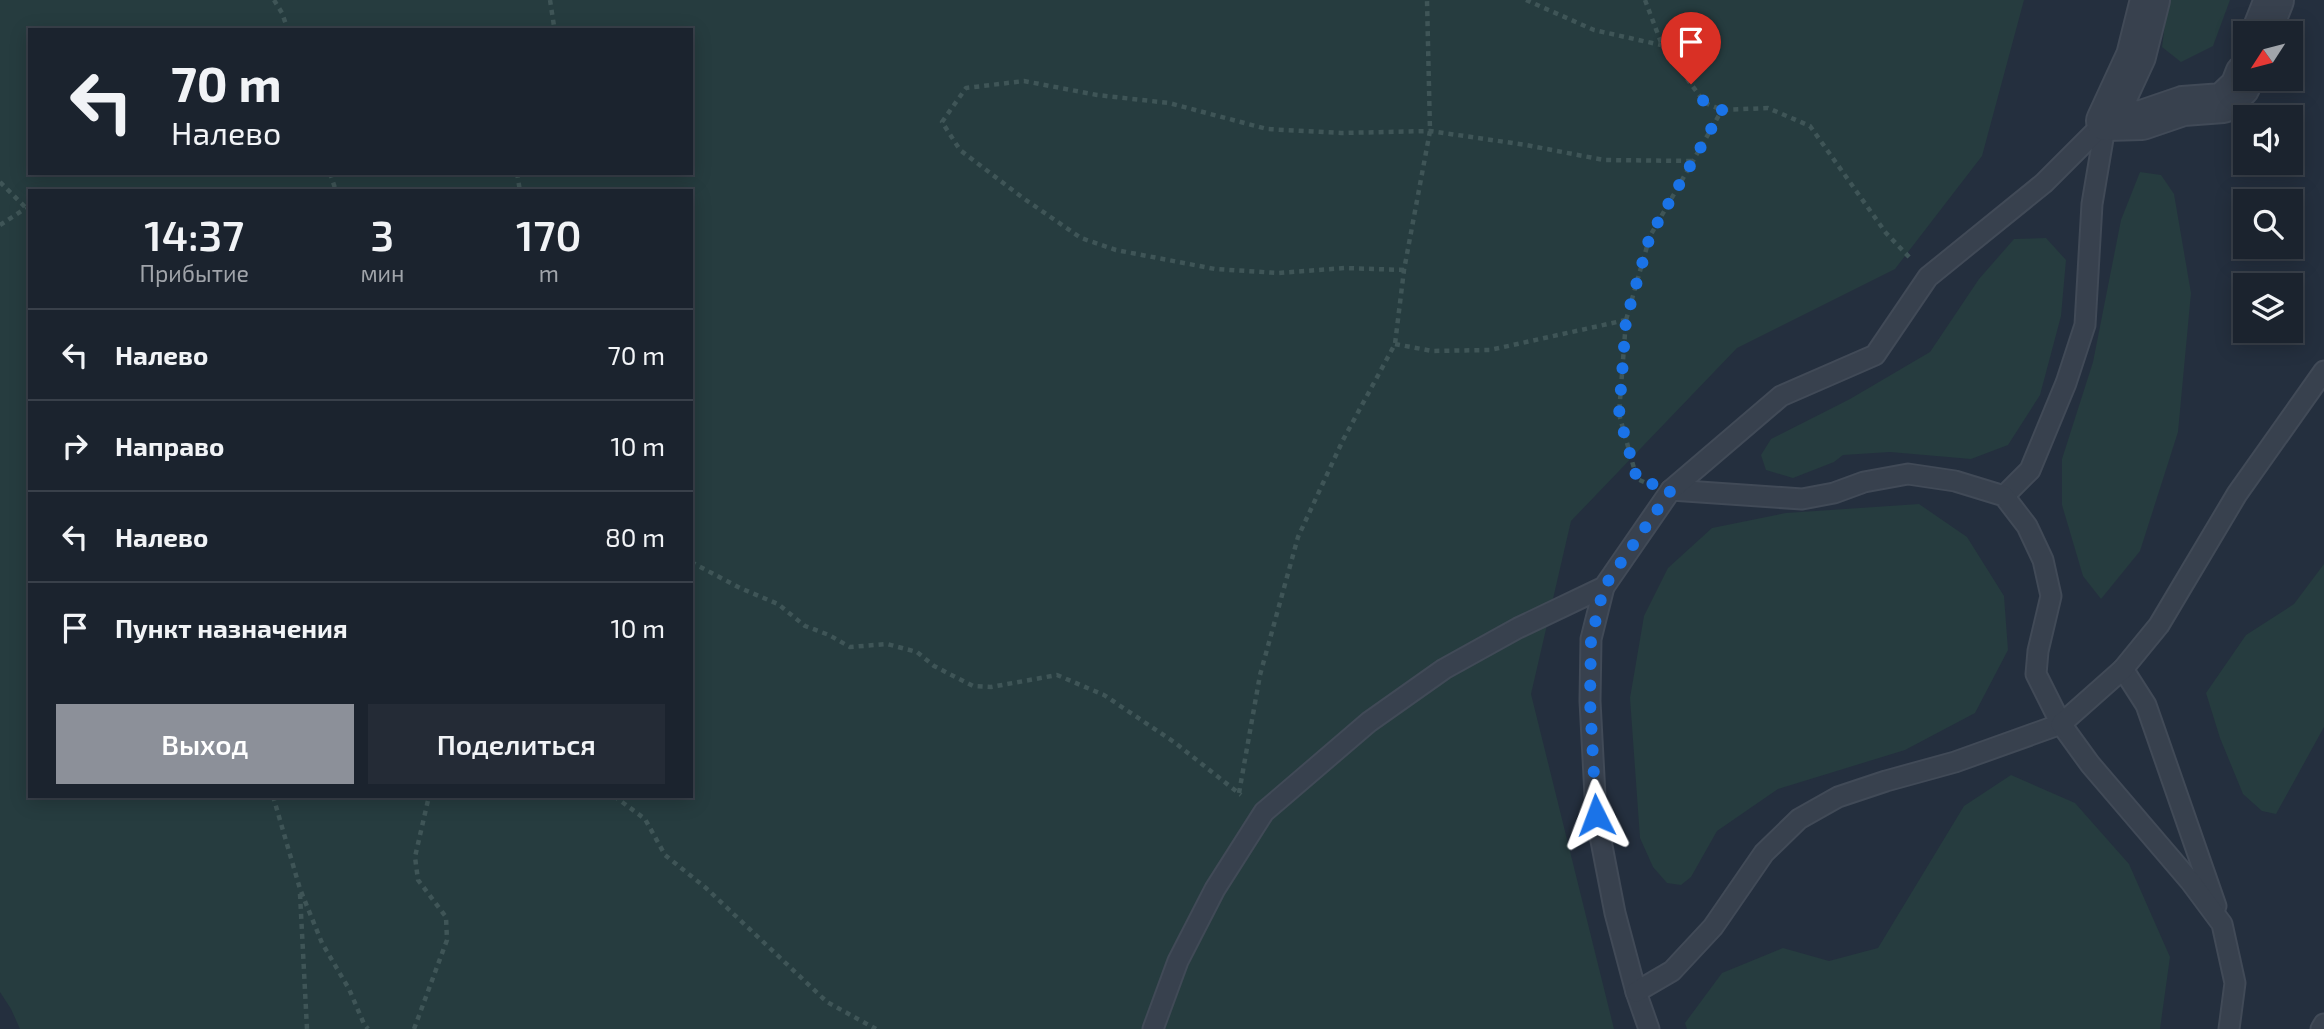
<!DOCTYPE html>
<html lang="ru">
<meta charset="utf-8">
<style>
body{margin:0;font-family:"Exo 2",sans-serif;background:#242b36;color:#f1f3f6;height:100vh;display:flex;flex-direction:column;font-size:26px;white-space:nowrap}
*{box-sizing:border-box;margin:0}
p{font-size:23px;color:#a0a4aa}
.icon{flex:none;width:38px;height:38px;fill:none;stroke:currentColor;stroke-width:2;stroke-linecap:round;stroke-linejoin:round}
.map{position:relative;flex:1;overflow:hidden}
.details{position:absolute;left:28px;top:189px;width:665px;height:609px;display:flex;flex-direction:column;background:#1b232e;border-radius:0px;box-shadow:0 4px 18px #0003,0 0 0 2px #39404a}
.details>*{flex:none}
.banner{position:absolute;left:28px;top:28px;width:665px;height:147px;border-radius:0px;box-shadow:0 4px 18px #0003,0 0 0 2px #39404a;background:#1b232e;color:#f1f3f6;overflow:hidden}
.needle{width:46px;rotate:234deg}
.tools{position:absolute;left:2233px;top:21px;display:grid;gap:14px}
.tools a{display:grid;place-items:center;width:70px;height:70px;border-radius:0px;background:#1b232e;box-shadow:0 4px 18px #0003,0 0 0 2px #39404a;font-size:35px}
.pin{position:absolute;display:grid;place-items:center;width:60px;height:60px;color:#fff;margin:-72px -30px;border-radius:50% 50% 50% 0;rotate:-45deg;box-shadow:0 0 7px #0007}
.pin .icon{rotate:45deg}
.me{position:absolute;width:77px;margin:-38px;rotate:357deg;stroke-linejoin:round;filter:drop-shadow(0 0 5px #0008)}
.turn{display:flex;align-items:center;gap:24px;height:147px;padding:0 28px;font-size:32px}
.turn .icon{width:91px;height:91px;stroke-width:2.5}
.turn b{display:block;font-size:49px;line-height:60px}
.eta{display:flex;justify-content:space-evenly;align-items:center;height:119px;text-align:center}
.eta b{font-size:42px;font-weight:600;line-height:49px}
.cta{display:flex;gap:14px;margin-top:auto;padding:14px 28px}
.cta a{flex:1;height:80px;border-radius:0px;background:#8c9099;color:#fff;font-size:28px;font-weight:600;line-height:80px;text-align:center}
.cta a+a{background:#242b36;color:#f1f3f6}
ul{padding:0;list-style:none}
li{display:flex;align-items:center;gap:21px;height:91px;padding:0 28px;border-top:2px solid #39404a}
li div{flex:1}
li b{display:block;font-size:26px}
li em{font-style:normal}
.map>svg:first-child{display:block}
.green{fill:#263c3f;fill-rule:evenodd}
.lines{fill:none;stroke-linecap:round;stroke-linejoin:round}
.lane-casing{stroke:#414a57;stroke-width:23}
.street-casing{stroke:#414a57;stroke-width:42}
.path{stroke:#3f5557;stroke-width:4.5;stroke-dasharray:5 5;stroke-linecap:butt}
.lane{stroke:#38414e;stroke-width:19}
.street{stroke:#38414e;stroke-width:38}
.route{stroke:#1a73e8;stroke-width:12;stroke-dasharray:0 21.6}
</style>
<div class="map">
<svg width="2324" height="1029" viewBox="0 0 2324 1029">
<rect width="100%" height="100%" fill="#242f3e"/>
<g class="green">
<path d="M0 0H2024L1982 156 1895 269 1737 348 1571 521 1531 694 1614 1029H20L11 1009 0 992ZM30 30H691V173H30ZM30 191H691V796H30Z"/>
<polygon points="2163,0 2230,0 2213,46 2181,62 2162,47 2165,23"/>
<polygon points="2140,172 2161,175 2174,194 2191,293 2178,432 2140,551 2101,599 2083,576 2062,505 2062,459 2093,362 2121,220"/>
<polygon points="2046,238 2066,260 2061,316 2040,395 2008,445 1971,459 1890,452 1843,455 1834,462 1793,478 1766,470 1761,455 1771,439 1850,399 1930,352 1979,279 2014,239"/>
<polygon points="1919,504 1967,537 2004,596 2008,650 1975,713 1905,750 1778,789 1717,831 1691,877 1681,885 1667,883 1653,867 1640,838 1630,698 1644,616 1668,568 1712,528 1786,513"/>
<polygon points="2324,564 2324,727 2276,814 2262,811 2243,794 2220,738 2206,693 2246,635 2294,604"/>
<polygon points="2011,775 2075,803 2129,864 2170,957 2160,1029 1687,1029 1685,1023 1722,973 1783,948 1829,961 1878,948 1964,806"/>
</g>
<g class="lines">
<g class="lane-casing">
<g id="lane">
<polyline points="2004,496 2030,470 2066,383 2085,325 2092,204 2106,121"/>
<polyline points="1604,587 1591,639 1590,701 1596,815 1615,913 1636,992 1649,1029"/>
<polyline points="2123,669 2146,705 2216,906"/>
<polyline points="1636,992 1672,971 1713,927 1764,853 1799,819 1838,797 1886,781 1955,762 2061,724 2036,674 2038,651 2051,596 2043,560 2027,526 2004,496 1955,481 1908,474 1864,482 1834,493 1802,499 1671,490"/>
<polyline points="1153,1029 1178,961 1215,889 1264,812 1369,722 1444,669 1518,628 1604,587 1671,490 1781,396 1875,355 1928,277 2044,183 2106,121"/>
<polyline points="2229,1029 2235,983 2222,924 2190,881 2090,764 2061,724 2123,669 2159,625 2237,494 2324,371"/>
<polyline points="2321,1029 2324,1024"/>
</g>
</g>
<g class="street-casing">
<g id="street">
<polyline points="2150,0 2136,56 2106,121 2142,120 2183,106 2223,103 2240,87 2245,74"/>
<polyline points="2261,33 2274,0"/>
</g>
</g>
<g class="path">
<polyline points="274,0 282,13 288,30"/>
<polyline points="550,0 554,26 551,30"/>
<polyline points="1526,0 1594,30 1661,45"/>
<polyline points="1645,0 1662,45 1705,103 1722,110 1768,108 1810,126 1886,233 1911,259"/>
<polyline points="330,173 336,191"/>
<polyline points="517,173 520,191"/>
<polyline points="0,182 30,212"/>
<polyline points="0,225 26,208"/>
<polyline points="1404,270 1345,268 1278,273 1215,269 1116,250 1081,238 1023,198 960,150 942,122 966,88 1024,81 1097,95 1169,103 1267,129 1341,133 1430,131 1526,145 1604,160 1693,161"/>
<polyline points="1395,344 1432,351 1490,350 1626,320"/>
<polyline points="1644,482 1637,479 1619,414 1626,320 1650,236 1722,110"/>
<polyline points="691,562 740,588 778,604 805,626 829,635 850,647 887,644 917,652 934,666 973,686 991,687 1057,675 1104,695 1174,742 1241,795"/>
<polyline points="1239,793 1260,675 1298,537 1343,440 1395,344 1404,270 1430,131 1427,0"/>
<polyline points="273,796 300,889 322,943 349,989 364,1024 368,1029"/>
<polyline points="614,796 645,819 665,855 706,888 827,1002 876,1029"/>
<polyline points="300,894 307,1029"/>
<polyline points="414,1029 447,940 446,917 418,880 415,857 429,796"/>
</g>
<use href="#lane" class="lane"/>
<use href="#street" class="street"/>
</g>
<g class="lines">
<polyline class="route" points="1596,815 1590,701 1591,639 1604,587 1671,490 1637,479 1619,415 1626,320 1650,236 1722,110 1705,103 1691,84"/>
</g>
</svg>
<div class="tools">
<a><svg class="needle" viewBox="-14 -14 28 28"><path d="M0-13l5 13h-10z" fill="#e53935"/><path d="M0 13l5-13h-10z" fill="#a0a4aa"/></svg></a>
<a><svg class="icon" aria-label="sound" viewBox="0 0 24 24"><path d="M4 9h4l5-4v14l-5-4H4zM17 9q2 3 0 6"/></svg></a>
<a><svg class="icon" aria-label="search" viewBox="0 0 24 24"><circle cx="10" cy="10" r="6"/><path d="M15 15l6 6"/></svg></a>
<a><svg class="icon" aria-label="layers" viewBox="0 0 24 24"><path d="M12 4l9 5-9 5-9-5zM3 14l9 5 9-5"/></svg></a>
</div>
<div class="pin" style="left:1691px;top:84px;background:#d93025"><svg class="icon" aria-label="arrive" viewBox="0 0 24 24"><path d="M6 21V4h12l-3 4 3 4H6"/></svg></div>
<svg class="me" style="left:1596px;top:815px" viewBox="-20 -20 40 40"><path d="M0-17L14 15 0 8-14 15z" fill="#1a73e8" stroke="#fff" stroke-width="4"/></svg>
<div class="banner">
<div class="turn"><svg class="icon" aria-label="left" viewBox="0 0 24 24"><path d="M17 20v-9H6M10 6l-5 5 5 5"/></svg><div><b>70 m</b>Налево</div></div>
</div>
<section class="details">
<div class="eta">
<div><b>14:37</b><p>Прибытие</p></div>
<div><b>3</b><p>мин</p></div>
<div><b>170</b><p>m</p></div>
</div>
<ul>
<li><svg class="icon" aria-label="left" viewBox="0 0 24 24"><path d="M17 20v-9H6M10 6l-5 5 5 5"/></svg><div><b>Налево</b></div><em>70 m</em></li>
<li><svg class="icon" aria-label="right" viewBox="0 0 24 24"><path d="M7 20v-9h11M14 6l5 5-5 5"/></svg><div><b>Направо</b></div><em>10 m</em></li>
<li><svg class="icon" aria-label="left" viewBox="0 0 24 24"><path d="M17 20v-9H6M10 6l-5 5 5 5"/></svg><div><b>Налево</b></div><em>80 m</em></li>
<li><svg class="icon" aria-label="arrive" viewBox="0 0 24 24"><path d="M6 21V4h12l-3 4 3 4H6"/></svg><div><b>Пункт назначения</b></div><em>10 m</em></li>
</ul>
<div class="cta"><a>Выход</a><a>Поделиться</a></div>
</section>
</div>
